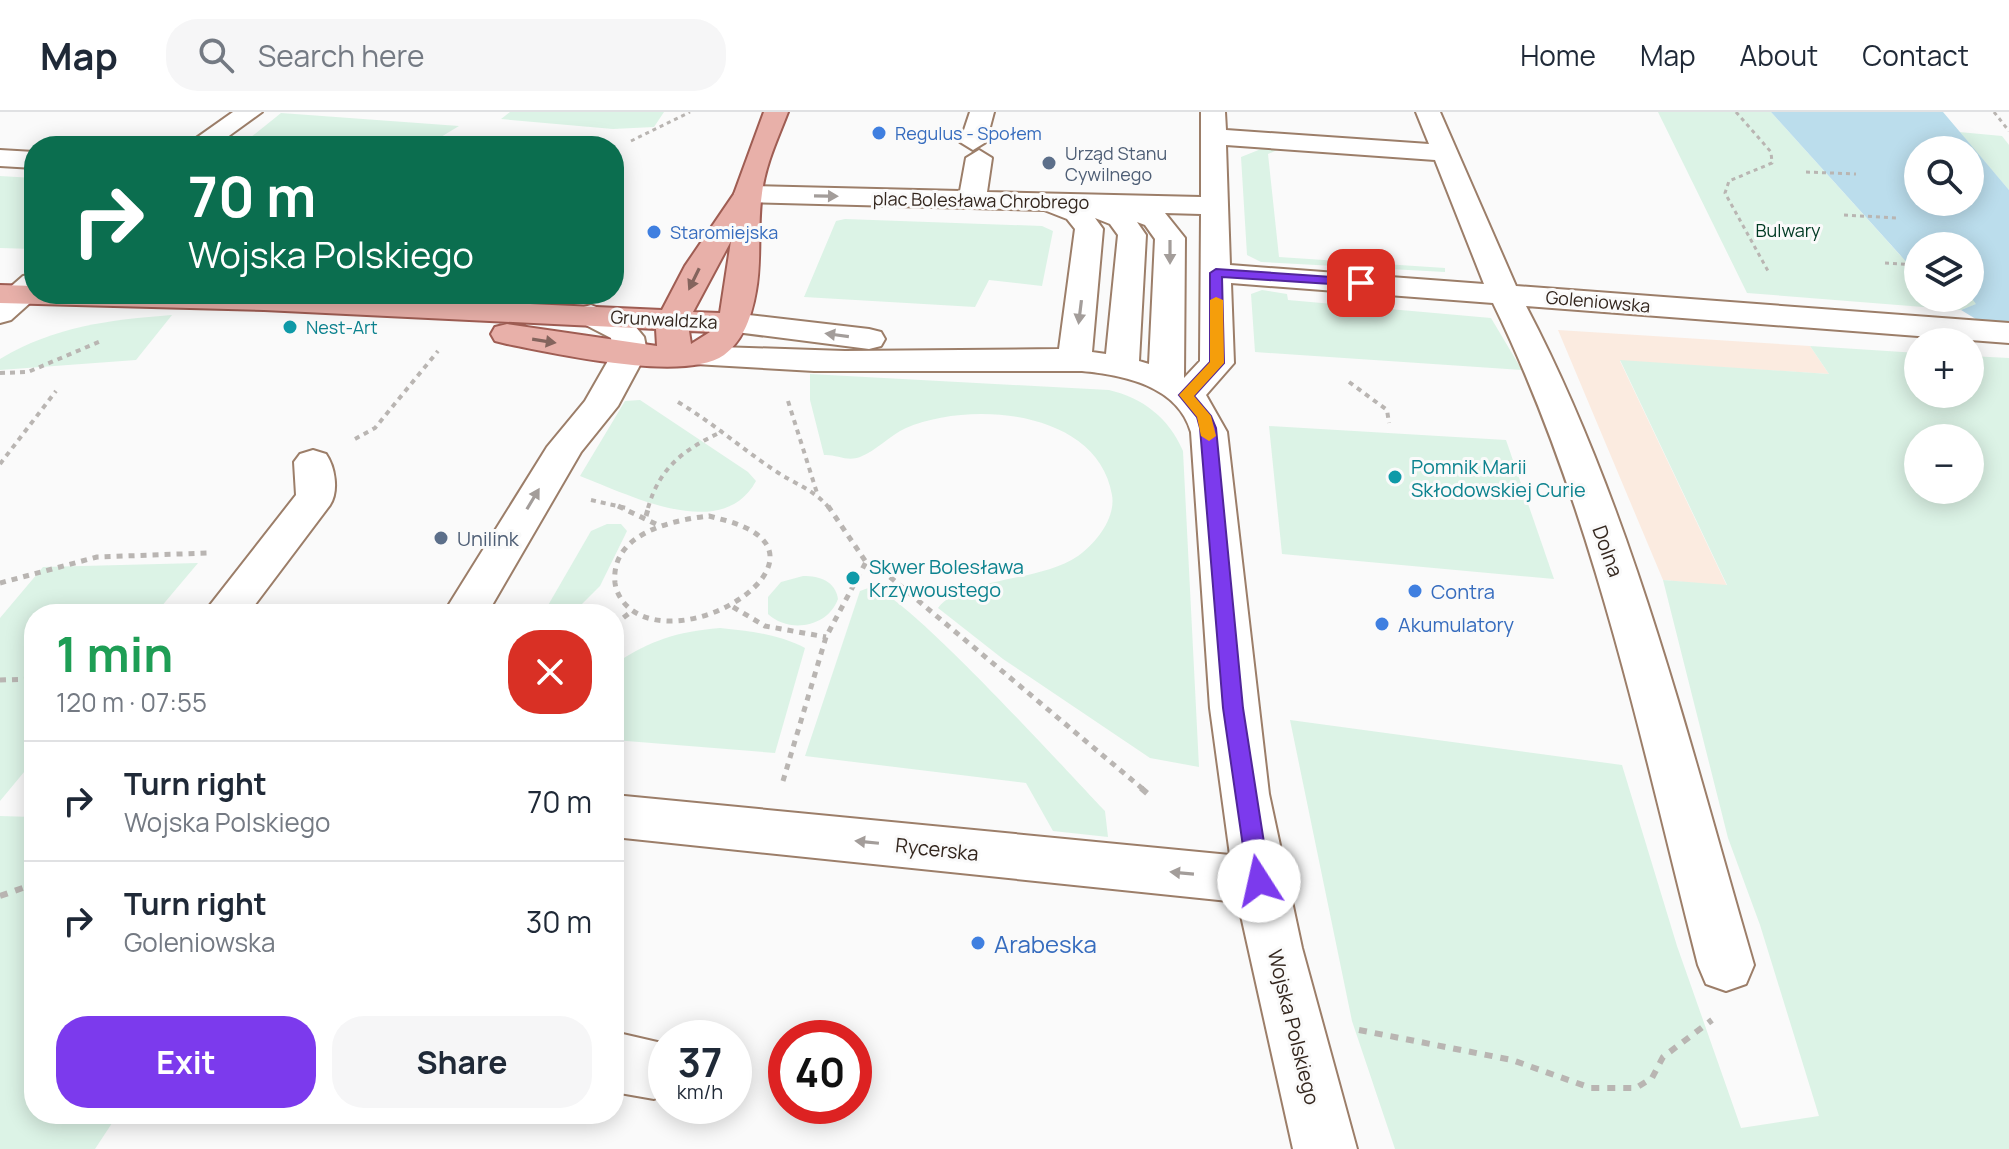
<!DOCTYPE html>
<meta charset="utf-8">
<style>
body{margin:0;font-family:Manrope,sans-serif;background:#f6f6f7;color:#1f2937;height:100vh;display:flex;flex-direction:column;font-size:30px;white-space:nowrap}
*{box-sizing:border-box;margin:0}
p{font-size:26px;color:#747a83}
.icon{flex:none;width:44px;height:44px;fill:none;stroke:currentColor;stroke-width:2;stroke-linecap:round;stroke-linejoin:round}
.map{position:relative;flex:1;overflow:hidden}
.panel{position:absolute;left:24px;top:492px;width:600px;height:520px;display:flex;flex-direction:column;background:#fff;border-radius:32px;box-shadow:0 4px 20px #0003}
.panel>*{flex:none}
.hud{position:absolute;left:24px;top:24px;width:600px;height:168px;border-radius:32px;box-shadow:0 4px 20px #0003;background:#0b6e4f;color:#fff;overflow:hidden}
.fabs{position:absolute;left:1904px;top:24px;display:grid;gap:16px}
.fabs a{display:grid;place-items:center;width:80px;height:80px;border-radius:50%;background:#fff;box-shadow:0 4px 20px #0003;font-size:40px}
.speed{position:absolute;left:648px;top:908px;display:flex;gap:16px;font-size:40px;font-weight:700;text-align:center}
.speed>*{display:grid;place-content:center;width:104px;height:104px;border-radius:50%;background:#fff;box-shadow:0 4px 20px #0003;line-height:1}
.speed small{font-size:20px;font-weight:400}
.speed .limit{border:12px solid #d22;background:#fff;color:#111}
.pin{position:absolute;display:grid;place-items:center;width:68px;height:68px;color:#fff;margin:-34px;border-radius:16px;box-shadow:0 4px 12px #0006}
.me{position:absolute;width:88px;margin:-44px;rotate:350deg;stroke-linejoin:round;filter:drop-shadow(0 0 6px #0008)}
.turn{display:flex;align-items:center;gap:28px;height:168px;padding:0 32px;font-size:36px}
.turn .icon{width:104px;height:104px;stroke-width:2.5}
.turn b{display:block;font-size:56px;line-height:68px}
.round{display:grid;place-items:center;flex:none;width:84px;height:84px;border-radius:32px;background:#f6f6f7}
.summary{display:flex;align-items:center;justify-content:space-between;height:136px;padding:0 32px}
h1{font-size:48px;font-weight:700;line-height:60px;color:#1e9e55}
.action{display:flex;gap:16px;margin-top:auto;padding:16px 32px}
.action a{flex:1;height:92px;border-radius:32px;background:#7c3aed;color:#fff;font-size:32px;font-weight:700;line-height:92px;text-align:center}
.action a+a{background:#f6f6f7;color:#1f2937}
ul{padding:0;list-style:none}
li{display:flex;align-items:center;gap:24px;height:120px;padding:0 32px;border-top:2px solid #e0e1e3}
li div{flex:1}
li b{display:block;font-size:30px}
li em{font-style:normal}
header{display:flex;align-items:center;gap:48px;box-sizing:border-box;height:112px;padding:0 40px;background:#fff;border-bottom:2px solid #e0e1e3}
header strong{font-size:38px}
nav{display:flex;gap:44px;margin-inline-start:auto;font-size:28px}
.search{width:560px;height:72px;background:#f6f6f7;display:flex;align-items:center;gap:20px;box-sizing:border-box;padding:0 28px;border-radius:32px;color:#747a83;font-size:30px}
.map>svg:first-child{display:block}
.built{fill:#fbebe0}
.green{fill:#dcf3e6;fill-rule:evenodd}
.water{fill:#bbddec;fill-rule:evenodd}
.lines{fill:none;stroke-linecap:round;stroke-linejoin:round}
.minor-casing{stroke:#9c7e69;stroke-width:4}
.major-casing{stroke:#9f5d53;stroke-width:4}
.path-far3{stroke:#b9b5b2;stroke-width:3;stroke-dasharray:4 4;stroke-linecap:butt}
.path-far2{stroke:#b9b5b2;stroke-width:4;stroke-dasharray:5 5;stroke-linecap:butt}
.path-far1{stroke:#b9b5b2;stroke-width:5;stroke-dasharray:6 6;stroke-linecap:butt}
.path{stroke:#b9b5b2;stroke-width:6;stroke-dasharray:8 8;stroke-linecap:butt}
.minor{fill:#fff;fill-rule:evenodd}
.major{fill:#e8b0a9;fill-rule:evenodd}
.oneway{fill:#a39d9a}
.oneway2{fill:#84645d}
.route{fill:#7c3aed;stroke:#51269a;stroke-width:2}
.slow{fill:#f59e0b}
.shop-dot{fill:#3f7fe0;stroke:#fafafa;stroke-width:3}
.service-dot{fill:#5c6f8a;stroke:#fafafa;stroke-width:3}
.culture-dot{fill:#0f9aa8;stroke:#fafafa;stroke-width:3}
.labels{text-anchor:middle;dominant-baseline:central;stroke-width:6;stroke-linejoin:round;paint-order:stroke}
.far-shop-label{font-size:18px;fill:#366cbe;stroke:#fafafa;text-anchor:start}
.far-service-label{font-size:18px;fill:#4e5e75;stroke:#fafafa;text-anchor:start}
.far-street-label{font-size:18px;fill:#33261e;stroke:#fafafa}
.far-park-label{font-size:18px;fill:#003a23;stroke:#fafafa}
.far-culture-label{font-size:18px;fill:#0d838f;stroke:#fafafa;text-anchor:start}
.culture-label{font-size:20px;fill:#0d838f;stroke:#fafafa;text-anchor:start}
.service-label{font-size:20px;fill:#4e5e75;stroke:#fafafa;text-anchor:start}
.street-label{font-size:20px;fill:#33261e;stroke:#fafafa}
.shop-label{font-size:20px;fill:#366cbe;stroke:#fafafa;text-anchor:start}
.near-shop-label{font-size:24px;fill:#366cbe;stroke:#fafafa;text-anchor:start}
</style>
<header>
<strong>Map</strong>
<div class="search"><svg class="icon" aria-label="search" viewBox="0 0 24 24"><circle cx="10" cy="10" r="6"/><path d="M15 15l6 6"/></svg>Search here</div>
<nav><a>Home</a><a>Map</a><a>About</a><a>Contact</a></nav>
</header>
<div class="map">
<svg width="2009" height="1037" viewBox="0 0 2009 1037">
<rect width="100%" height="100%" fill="#fafafa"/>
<polygon class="built" points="1558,218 1810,234 1829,262 1620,249 1727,474 1663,468"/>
<g class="green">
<polygon points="510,0 664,0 654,15 613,17 501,7"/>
<polygon points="1658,0 1771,0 1900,143 1918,157 1918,186 1970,184 1977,192 1961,198 1747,181"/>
<polygon points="281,1 459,14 426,34 240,34"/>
<polygon points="1959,20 2002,24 2009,33 2009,78"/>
<polygon points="1284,35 1268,42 1279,145 1445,156 1445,160 1261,150 1247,143 1241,45 1261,37"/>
<polygon points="0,64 34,66 34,137 0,136"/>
<polygon points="845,107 1042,114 1053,119 1042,174 989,168 975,195 804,185 836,109"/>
<polygon points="1262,178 1287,182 1288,188 1491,206 1522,258 1255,240 1251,182"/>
<path d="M172 203 136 248 0 258V247C55 214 109 208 172 203Z"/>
<path d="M1810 234 1918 241V282H1970V244L2009 246V1037H1395L1352 909 1290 608 1622 653 1677 834 1741 1016 1819 1004 1760 813 1728 726 1663 468 1727 473 1620 248 1829 262ZM1918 326H1970V378H1918Z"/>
<path d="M810 262 1109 278C1143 286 1169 306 1183 339L1199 655 1150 646 1003 547 938 496C962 465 1038 471 1078 444 1096 431 1116 406 1112 383 1098 298 971 288 906 316 890 323 876 339 860 345 847 350 836 342 824 343L810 288Z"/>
<path d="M640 288 748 360 756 369C722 432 628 382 580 364L625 289Z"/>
<polygon points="1269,314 1506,328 1554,467 1282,442"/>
<polygon points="607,412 621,412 627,419 600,474 572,502 543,502 591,419"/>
<polygon points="198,451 155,502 34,502 34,648 0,689 0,506 43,455"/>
<path d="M803 464C820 464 835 469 838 487 828 515 789 522 768 502V485L781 470Z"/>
<path d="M871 475C903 478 1071 664 1105 699L1108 725 1053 719 1026 671 805 644 860 479Z"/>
<path d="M720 516C750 519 778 522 805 536L775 641 614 628V552C652 528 675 520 720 516Z"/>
<polygon points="0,704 34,705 34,1002 118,1002 95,1037 0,1037"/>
</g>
<path class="water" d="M1771 0H1943L2009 78V227L1961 198 1976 192 1970 184V134H1918V157L1911 155ZM1918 38H1970V90H1918Z"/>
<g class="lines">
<g class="minor-casing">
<g id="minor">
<polygon points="233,0 262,0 215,34 185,34"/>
<polygon points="970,0 994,0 986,30 973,38 960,30"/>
<path d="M1201 0H1225L1226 18 1429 32 1416 0H1440L1516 174 2009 211V231L1526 194C1634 400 1689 631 1754 853L1746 872 1726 879 1706 872 1698 853C1641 630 1594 399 1493 191L1231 171 1234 251 1206 283 1227 320 1269 682 1302 836 1357 1037H1293L1238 790 614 725V683L1230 743 1210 596 1191 320C1178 274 1124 263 1082 259H814L677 251 672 244 677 237 689 234 845 239 1059 237 1075 117 1067 107 1044 98 748 90 738 88 734 82 738 76 748 74 960 79 966 46 979 38 992 46 987 80 1201 85ZM1226 33 1435 48 1484 172 1230 153ZM1165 101 1201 102 1200 249 1184 266 1185 126ZM1095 106 1110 112 1118 123 1106 242 1092 240 1103 117ZM1137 110 1145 113 1155 127 1149 252 1139 249 1146 123Z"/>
<polygon points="0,38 34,40 34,56 0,54"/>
<polygon points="34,162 34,182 40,182 11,208 0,211 0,184 23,164"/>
<polygon points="591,193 630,208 644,225 647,240 618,294 581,340 487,502 443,502 547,335 585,289 613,240 611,226 580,210 575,203 580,196"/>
<polygon points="731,201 869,217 881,220 885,227 881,234 869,237 720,218 715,211 720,204"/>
<path d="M313 338 326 342C335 355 339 379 330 393L248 502H203L296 383 294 350 300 342Z"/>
<polygon points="614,920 666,932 666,982 654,987 614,980"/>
</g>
</g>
<g class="major-casing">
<path id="major" d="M764 0H788C778 26 765 53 762 81 757 114 762 147 756 179 752 203 744 228 724 243 684 271 554 241 507 232L495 229 491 222 495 215 507 212 657 234 656 217 264 198 0 191V173L34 174V182H316L662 198 685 154 734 82ZM731 129 720 201 693 200ZM689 219 710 220 691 232Z"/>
</g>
<g class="path-far3">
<polyline points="1736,0 1771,40 1772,51 1729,69 1725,81 1768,159"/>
<polyline points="1994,0 2009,19"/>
<polyline points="631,29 690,0"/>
<polyline points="62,30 121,34"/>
<polyline points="1806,60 1856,62"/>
<polyline points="1844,103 1897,106"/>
<polyline points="1885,151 1918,153"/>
</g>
<g class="path-far2">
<polyline points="0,261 28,260 101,229"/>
<polyline points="1349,270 1387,298 1389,311"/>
<polyline points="788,289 817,381"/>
<path d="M678 290C713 311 741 336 774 358 794 372 814 377 829 396"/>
<polyline points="355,327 375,316 438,239"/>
<polyline points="0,352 56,279"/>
<polyline points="591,388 626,396"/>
<path d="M648 396C660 354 685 337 723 319"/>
</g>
<g class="path-far1">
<polyline points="618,394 660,414"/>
<polyline points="828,394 866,450 890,465 1144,678"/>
<polyline points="646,404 649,394"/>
<path d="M709 404C720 407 733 410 744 415 823 450 703 532 640 503 627 497 617 485 615 471 610 421 673 408 709 404Z"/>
<polyline points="0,471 97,445 207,441"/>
<polyline points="733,495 765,514 826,525"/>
<polyline points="614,513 632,499"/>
<polyline points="0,568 34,567"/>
<polyline points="783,669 826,525 866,450"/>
</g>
<g class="path">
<polyline points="1141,676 1148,682"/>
<polyline points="0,784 34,772"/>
<polyline points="1359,918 1512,948 1591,976 1636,976 1652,966 1663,945 1712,908"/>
</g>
<use href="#minor" class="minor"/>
<use href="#major" class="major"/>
</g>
<defs><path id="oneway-solid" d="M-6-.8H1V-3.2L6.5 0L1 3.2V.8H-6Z" transform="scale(2)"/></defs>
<g class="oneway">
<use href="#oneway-solid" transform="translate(826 84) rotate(1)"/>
<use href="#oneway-solid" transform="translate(1170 140) rotate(90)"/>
<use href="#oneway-solid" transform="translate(1080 200) rotate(97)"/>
<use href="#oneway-solid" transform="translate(837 223) rotate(-172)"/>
<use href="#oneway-solid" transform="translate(533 387) rotate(-59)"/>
<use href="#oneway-solid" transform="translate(867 730) rotate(-174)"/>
<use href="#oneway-solid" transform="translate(1182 761) rotate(-175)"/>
</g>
<g class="oneway2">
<use href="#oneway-solid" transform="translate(694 167) rotate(116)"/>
<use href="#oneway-solid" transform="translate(544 229) rotate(9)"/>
</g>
<polygon class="route" points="1216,157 1361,167 1368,171 1361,174 1222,165 1224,251 1194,284 1211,304 1216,316 1243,596 1270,769 1267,776 1259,779 1252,776 1248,769 1223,596 1200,316 1197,305 1179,283 1210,250 1210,161"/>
<polygon class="slow" points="1216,185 1223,188 1224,251 1194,284 1211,304 1216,324 1209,329 1201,324 1197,305 1179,283 1210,250 1210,188"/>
<g class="shop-dot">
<circle cx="879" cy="21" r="8"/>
<circle cx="654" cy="120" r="8"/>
<circle cx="1415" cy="479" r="8"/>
<circle cx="1382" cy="512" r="8"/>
<circle cx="978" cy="831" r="8"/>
</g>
<g class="service-dot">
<circle cx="1049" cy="51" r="8"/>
<circle cx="441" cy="426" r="8"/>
</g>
<g class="culture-dot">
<circle cx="290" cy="215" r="8"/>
<circle cx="1395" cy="365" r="8"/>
<circle cx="853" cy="466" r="8"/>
</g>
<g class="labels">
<g class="far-shop-label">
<text x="895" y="21">Regulus - Społem</text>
<text x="670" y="120">Staromiejska</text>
</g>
<g class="far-service-label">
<text x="1065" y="41">Urząd Stanu<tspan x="1065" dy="21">Cywilnego</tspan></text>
</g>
<g class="far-street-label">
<text transform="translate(981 88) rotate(1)">plac Bolesława Chrobrego</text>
<text transform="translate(1598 189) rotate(5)">Goleniowska</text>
<text transform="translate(664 207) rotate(3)">Grunwaldzka</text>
</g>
<g class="far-park-label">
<text x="1788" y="118">Bulwary</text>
</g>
<g class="far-culture-label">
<text x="306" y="215">Nest-Art</text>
</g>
<g class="culture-label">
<text x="1411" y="354">Pomnik Marii<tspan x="1411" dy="23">Skłodowskiej Curie</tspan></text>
<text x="869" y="454">Skwer Bolesława<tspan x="869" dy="23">Krzywoustego</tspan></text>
</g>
<g class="service-label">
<text x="457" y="426">Unilink</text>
</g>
<g class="street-label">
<text transform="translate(1608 439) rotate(70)">Dolna</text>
<text transform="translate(937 737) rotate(6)">Rycerska</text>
<text transform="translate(1294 915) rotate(76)">Wojska Polskiego</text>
</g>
<g class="shop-label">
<text x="1431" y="479">Contra</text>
<text x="1398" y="512">Akumulatory</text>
</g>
<g class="near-shop-label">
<text x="994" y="831">Arabeska</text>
</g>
</g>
</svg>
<div class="fabs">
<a><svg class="icon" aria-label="search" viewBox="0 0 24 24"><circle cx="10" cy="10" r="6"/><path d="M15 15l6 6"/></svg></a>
<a><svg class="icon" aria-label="layers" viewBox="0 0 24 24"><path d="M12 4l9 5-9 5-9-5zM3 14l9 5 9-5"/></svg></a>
<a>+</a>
<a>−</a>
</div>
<div class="speed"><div>37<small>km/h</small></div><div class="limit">40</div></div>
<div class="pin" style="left:1361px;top:171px;background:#d93025"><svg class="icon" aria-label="arrive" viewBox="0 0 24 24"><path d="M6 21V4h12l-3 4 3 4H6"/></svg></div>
<svg class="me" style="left:1259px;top:769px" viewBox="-20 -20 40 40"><circle r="19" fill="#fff"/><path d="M0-13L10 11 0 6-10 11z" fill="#7c3aed"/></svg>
<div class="hud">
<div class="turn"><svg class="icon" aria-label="right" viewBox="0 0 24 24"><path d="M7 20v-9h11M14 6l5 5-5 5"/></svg><div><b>70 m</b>Wojska Polskiego</div></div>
</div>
<section class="panel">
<div class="summary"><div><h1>1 min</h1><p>120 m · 07:55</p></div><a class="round" style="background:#d93025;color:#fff"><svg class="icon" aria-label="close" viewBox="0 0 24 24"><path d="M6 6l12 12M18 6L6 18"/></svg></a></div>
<ul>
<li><svg class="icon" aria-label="right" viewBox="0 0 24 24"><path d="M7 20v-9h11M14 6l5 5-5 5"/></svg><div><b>Turn right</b><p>Wojska Polskiego</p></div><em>70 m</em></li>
<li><svg class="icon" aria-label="right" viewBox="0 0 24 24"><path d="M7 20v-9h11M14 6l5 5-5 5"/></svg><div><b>Turn right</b><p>Goleniowska</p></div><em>30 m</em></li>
</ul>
<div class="action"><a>Exit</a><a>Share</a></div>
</section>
</div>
